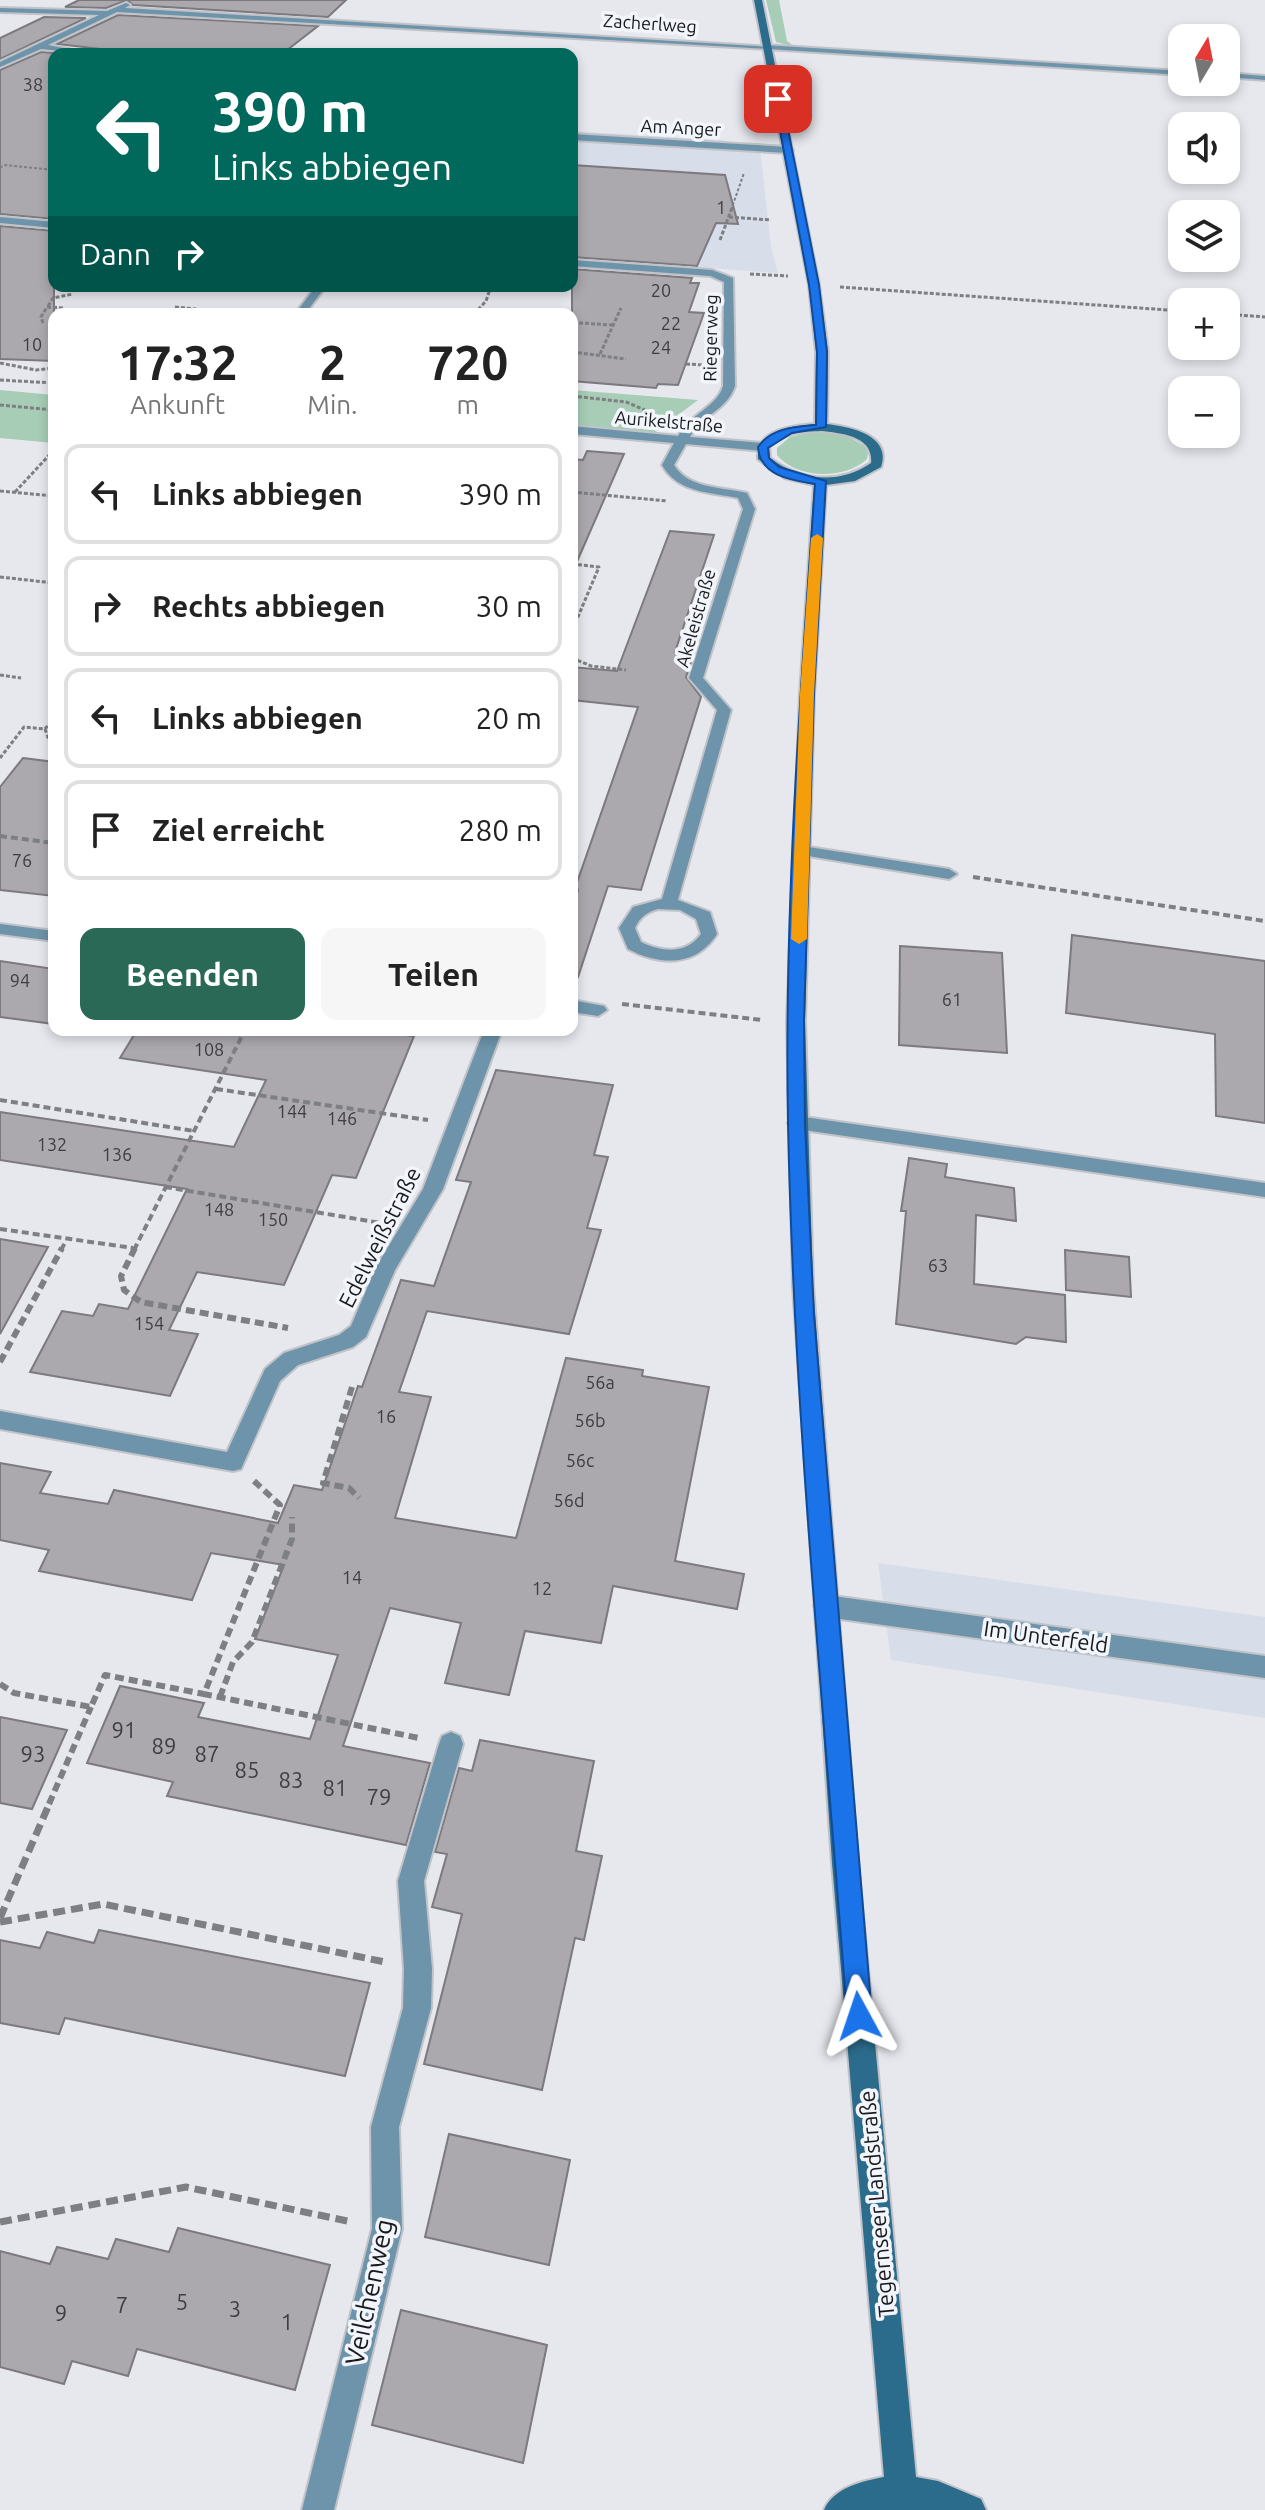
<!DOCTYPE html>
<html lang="de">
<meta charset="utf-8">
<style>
body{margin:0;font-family:Ubuntu,sans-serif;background:#f6f6f6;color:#222;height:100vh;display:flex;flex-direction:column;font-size:30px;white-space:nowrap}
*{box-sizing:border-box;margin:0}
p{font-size:26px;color:#767676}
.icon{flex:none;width:44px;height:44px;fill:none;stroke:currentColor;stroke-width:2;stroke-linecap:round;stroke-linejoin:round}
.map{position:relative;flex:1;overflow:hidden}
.drawer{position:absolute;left:48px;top:308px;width:530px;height:728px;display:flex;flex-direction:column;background:#fff;border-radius:16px;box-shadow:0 4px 12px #0003}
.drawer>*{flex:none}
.hud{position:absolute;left:48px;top:48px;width:530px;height:244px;border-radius:16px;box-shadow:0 4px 12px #0003;background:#00695c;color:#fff;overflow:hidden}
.needle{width:52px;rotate:10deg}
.buttons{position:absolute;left:1168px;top:24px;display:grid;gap:16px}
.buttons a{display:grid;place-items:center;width:72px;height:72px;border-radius:16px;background:#fff;box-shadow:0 4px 12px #0003;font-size:40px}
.pin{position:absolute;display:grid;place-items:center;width:68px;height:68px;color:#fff;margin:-34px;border-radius:16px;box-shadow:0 4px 12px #0006}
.me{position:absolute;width:88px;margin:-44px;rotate:355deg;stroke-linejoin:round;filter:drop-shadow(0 0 6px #0008)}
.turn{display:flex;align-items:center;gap:28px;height:168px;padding:0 32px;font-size:36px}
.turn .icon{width:104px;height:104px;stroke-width:2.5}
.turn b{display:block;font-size:56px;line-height:68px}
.then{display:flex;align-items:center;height:76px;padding:0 32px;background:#0003;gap:16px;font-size:30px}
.eta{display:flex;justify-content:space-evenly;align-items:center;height:136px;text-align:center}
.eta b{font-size:48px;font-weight:700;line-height:56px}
.action{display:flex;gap:16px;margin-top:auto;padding:16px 32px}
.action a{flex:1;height:92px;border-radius:16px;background:#2a6956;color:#fff;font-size:32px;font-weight:700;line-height:92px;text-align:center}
.action a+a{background:#f6f6f6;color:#222}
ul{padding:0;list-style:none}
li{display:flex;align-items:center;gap:24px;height:100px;margin:0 16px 12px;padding:0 16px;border:4px solid #e0e0e0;border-radius:16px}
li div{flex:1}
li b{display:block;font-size:30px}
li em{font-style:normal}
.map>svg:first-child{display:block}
.built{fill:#d8ddea}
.green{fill:#a7cdb6}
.building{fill:#aba8ae;stroke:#7c797f;stroke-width:2}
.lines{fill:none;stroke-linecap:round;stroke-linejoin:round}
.service-casing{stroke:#c1c3c8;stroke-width:4}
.minor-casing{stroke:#c1c3c8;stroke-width:4}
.secondary-casing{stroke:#c1c3c8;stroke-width:4}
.path-far4{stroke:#7e7f83;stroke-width:2;stroke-dasharray:3 2;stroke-linecap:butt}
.path-far3{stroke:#7e7f83;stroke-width:3;stroke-dasharray:4 2;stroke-linecap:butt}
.path-far2{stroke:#7e7f83;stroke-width:4;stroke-dasharray:7 4;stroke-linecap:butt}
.path-far1{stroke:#7e7f83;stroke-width:6;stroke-dasharray:9 5;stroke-linecap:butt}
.path{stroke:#7e7f83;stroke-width:7;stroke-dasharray:12 6;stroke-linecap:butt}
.service{fill:#6d94aa;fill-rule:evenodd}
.minor{fill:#6d94aa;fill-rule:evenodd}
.secondary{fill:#2b6b8b;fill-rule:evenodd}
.route{fill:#1a73e8;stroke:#114b97;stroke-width:2}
.slow{fill:#f59e0b}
.labels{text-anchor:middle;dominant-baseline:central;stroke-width:7;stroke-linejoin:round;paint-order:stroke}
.far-street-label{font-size:18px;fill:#191a1c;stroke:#f3f5fc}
.number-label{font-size:18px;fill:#3e3e40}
.street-label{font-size:22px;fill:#191a1c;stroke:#f3f5fc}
.near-number-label{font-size:22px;fill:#3e3e40}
.near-street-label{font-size:26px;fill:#191a1c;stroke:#f3f5fc}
</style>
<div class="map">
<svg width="1265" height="2510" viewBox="0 0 1265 2510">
<rect width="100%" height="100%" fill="#e6e8ee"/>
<g class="built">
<polygon points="572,131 721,140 760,148 771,247 778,273 572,258"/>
<polygon points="878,1563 1265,1617 1265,1718 891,1660"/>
</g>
<g class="green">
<polygon points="766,0 779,0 787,41 795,47 776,42"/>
<polygon points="0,390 54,395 54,443 0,438"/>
<polygon points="572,390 698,400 654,433 572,425"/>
<path d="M817 431 845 435 865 446 868 453 867 459C845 480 796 479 777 455V448L790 437Z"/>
</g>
<g class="building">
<polygon points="79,0 346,0 328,17 133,5 127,0 106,8 65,7"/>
<polygon points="118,15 318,26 282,54 191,51 182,54 138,50 135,53 57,44"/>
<polygon points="44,17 86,18 0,59 0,38"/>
<polygon points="41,52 54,53 54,219 0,214 0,70"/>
<polygon points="572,165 725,175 738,224 716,223 697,266 572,257"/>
<polygon points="0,226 54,231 54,361 0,359"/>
<polygon points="572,269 692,278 690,283 699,283 689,312 704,313 678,385 658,384 656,388 572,381"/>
<polygon points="587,451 624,454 572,573 572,459 583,460"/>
<polygon points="670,531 714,535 675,652 694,654 686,677 701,697 641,890 608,886 578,977 572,976 572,897 638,707 572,700 572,667 617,671"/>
<polygon points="23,758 54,762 54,896 0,890 0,787"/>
<polygon points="1072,935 1265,961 1265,1123 1216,1116 1215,1034 1066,1013"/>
<polygon points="900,946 1002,953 1007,1053 899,1045"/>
<polygon points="0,961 54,969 54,1024 0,1017"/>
<polygon points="137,1030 390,1030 388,1033 414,1036 356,1178 332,1175 284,1285 197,1272 169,1330 198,1334 170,1396 30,1372 62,1311 93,1316 99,1304 128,1309 187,1189 0,1160 0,1112 234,1147 266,1080 120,1058"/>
<polygon points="496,1070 613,1085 594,1155 608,1157 587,1228 601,1230 569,1334 427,1311 399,1392 431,1397 395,1518 516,1538 566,1358 643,1370 642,1376 709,1387 675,1561 744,1574 737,1609 613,1586 601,1643 525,1631 509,1695 445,1683 461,1623 390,1608 343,1746 430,1763 406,1845 167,1796 173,1782 87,1763 120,1686 204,1703 198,1717 310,1739 338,1655 255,1639 284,1565 211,1553 192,1600 39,1571 49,1550 0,1540 0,1463 51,1472 40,1493 108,1504 114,1490 278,1523 294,1485 322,1490 358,1386 362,1387 401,1280 434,1286 471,1182 456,1180"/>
<polygon points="909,1158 947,1164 945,1177 1014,1188 1016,1221 976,1215 974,1284 1065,1295 1066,1342 1026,1337 1016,1344 896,1324 906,1211 901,1211"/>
<polygon points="0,1239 48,1247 0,1334"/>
<polygon points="1065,1250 1129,1257 1131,1297 1066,1290"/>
<polygon points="0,1717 67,1730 32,1809 0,1803"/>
<polygon points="480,1740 594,1761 576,1851 602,1856 584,1940 575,1938 542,2090 424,2064 462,1914 432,1907 447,1854 435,1852 459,1768 472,1771"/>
<polygon points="99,1930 370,1983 345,2076 65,2018 59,2034 0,2023 0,1940 40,1948 47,1932 94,1943"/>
<polygon points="449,2134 570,2160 549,2265 425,2237"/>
<polygon points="178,2228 330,2265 295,2390 137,2349 128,2376 72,2361 64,2384 0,2367 0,2251 50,2264 57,2247 108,2259 116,2239 169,2252"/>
<polygon points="401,2310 547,2345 523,2463 372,2425"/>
</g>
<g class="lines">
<g class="service-casing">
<g id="service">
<polygon points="765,45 1182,71 1182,75 768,49"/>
<polygon points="1226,73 1265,76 1265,80 1226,77"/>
<polygon points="0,217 54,222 54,228 0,223"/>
<polygon points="316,286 326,286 305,314 295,314"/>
<polygon points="802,846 949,869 957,874 949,879 796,854 796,848"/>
<polygon points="484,1030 502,1030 443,1189 395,1270 366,1337 353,1347 298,1365 280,1381 241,1469 233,1471 0,1429 0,1411 227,1452 265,1369 284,1353 339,1335 351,1326 376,1267 423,1189"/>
<polygon points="797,1116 1265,1183 1265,1197 790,1128 788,1123"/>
</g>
</g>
<g class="minor-casing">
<g id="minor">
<polygon points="126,3 130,5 125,8 772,47 768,49 117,12 48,45 92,54 41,49 0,67 0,62 99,15 0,12 0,8 107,11"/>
<polygon points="572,134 788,147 793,150 788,153 572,140"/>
<path d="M572 260 712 270 733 278 735 386C727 410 702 415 690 437L763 443 769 447 763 451 686 444 674 465C688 489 723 487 747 493L755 509 703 678 731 710 678 900 710 912 717 934C696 967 660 966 628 949L619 928 633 907 662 899 717 710 689 678 743 509 738 498C709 492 678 493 662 465L674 443 572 434V426L678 436C692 412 717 407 723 386L724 282 710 276 572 266ZM658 909 680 910 696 919 701 934C686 955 662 952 641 942L635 928C640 917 647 912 658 909Z"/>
<polygon points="0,924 54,931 54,941 0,934"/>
<polygon points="572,1000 604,1006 607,1010 598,1016 572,1012"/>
<polygon points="826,1595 1265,1656 1265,1678 826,1617 818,1613 814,1606 818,1599"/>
<polygon points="451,1732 460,1736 463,1744 424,1881 432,1969 431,2008 399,2127 402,2229 334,2510 302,2510 372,2229 371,2127 403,2008 404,1969 398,1881 439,1744 442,1736"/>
</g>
</g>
<g class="secondary-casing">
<path id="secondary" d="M754 0H762L819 285 828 352 827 424C850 427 892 435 881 467L855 481 826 485 814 694 805 1021 813 1286 858 1863 916 2477 938 2481 981 2499 986 2510H824C833 2488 862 2481 884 2477L832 1863 793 1286 787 1021 800 694 814 485 785 478 758 459C756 429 792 426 815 424L816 352 809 285ZM821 431C841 433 874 436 871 463 839 485 801 481 770 458L769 447C782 432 803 432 821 431Z"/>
</g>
<g class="path-far4">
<polyline points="0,168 5,165 54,170"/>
<polyline points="731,210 744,173"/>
</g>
<g class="path-far3">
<polyline points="729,217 771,220"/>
<polyline points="720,240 732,208"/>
<polyline points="750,274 788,276"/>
<polyline points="840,287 1182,311"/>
<polyline points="48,306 53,298 73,294"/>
<polyline points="175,307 205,310 202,314"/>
<polyline points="430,311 468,314"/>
<polyline points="474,314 486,301 491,286"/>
<polyline points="1226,314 1265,317"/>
<polyline points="43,323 41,317 47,307 64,308"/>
<polyline points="579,323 613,325"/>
<polyline points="572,352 626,359"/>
<polyline points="600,354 621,308"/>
<polyline points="0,363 36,370 54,368"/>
<polyline points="686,364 704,365"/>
<polyline points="0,380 54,383"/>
<polyline points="572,396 626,402 645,410"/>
<polyline points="0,405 54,410"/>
<polyline points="0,491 54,496"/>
<polyline points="15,492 53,451"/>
<polyline points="572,492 667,501"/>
<polyline points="572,564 599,567 572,631"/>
<polyline points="0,577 54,583"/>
<polyline points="572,658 591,666 626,670"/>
<polyline points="0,675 21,678"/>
<polyline points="45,729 54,754"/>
<polyline points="45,729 54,718"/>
<polyline points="0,758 24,727 45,729"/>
</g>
<g class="path-far2">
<polyline points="0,836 54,843"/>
<polyline points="973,877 1265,921"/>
<polyline points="572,890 581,891"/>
<polyline points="622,1004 762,1020"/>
<polyline points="216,1089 428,1120"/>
<polyline points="0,1100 194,1131"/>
<polyline points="165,1187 381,1223"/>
<polyline points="0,1229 133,1248"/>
<polyline points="61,1250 66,1241"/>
<polyline points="134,1250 245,1030"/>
</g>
<g class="path-far1">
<polyline points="135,1248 121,1276 124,1290 141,1302 288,1328"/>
<polyline points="0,1362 62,1248"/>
<polyline points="352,1387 323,1483 349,1488 359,1498"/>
<polyline points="254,1481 280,1505 204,1694 419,1738"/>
<polyline points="0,1684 14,1693 91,1707 105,1675 204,1694"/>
<polyline points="220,1697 233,1662 252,1642 292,1539 292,1517"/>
<polyline points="49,1804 91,1707"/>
</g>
<g class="path">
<polyline points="0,1918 50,1802"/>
<polyline points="0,1922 103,1904 385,1962"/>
<polyline points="0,2222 186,2187 352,2222"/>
</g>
<use href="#service" class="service"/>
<use href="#minor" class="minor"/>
<use href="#secondary" class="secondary"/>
</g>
<path class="route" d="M778 96 782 99 819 285 827 352 826 427 792 433 768 448 769 458 779 467 826 481 814 694 804 1021 805 1123 814 1315 872 2016 868 2025 859 2029 850 2025 847 2016C825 1720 794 1420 788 1123 784 910 800 696 815 484 791 480 760 476 758 447 771 428 794 427 816 425L817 352 809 285 774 99Z"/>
<polygon class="slow" points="817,534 823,538 814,694 807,939 799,944 791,939 800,694 811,538"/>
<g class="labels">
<g class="far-street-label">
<text transform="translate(650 23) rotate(4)">Zacherlweg</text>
<text transform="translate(681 127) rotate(3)">Am Anger</text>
<text transform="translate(710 338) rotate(-89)">Riegerweg</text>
<text transform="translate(669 421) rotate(5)">Aurikelstraße</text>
<text transform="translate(695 618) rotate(-74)">Akeleistraße</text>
</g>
<g class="number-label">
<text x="33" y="84">38</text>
<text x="721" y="207">1</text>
<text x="661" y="290">20</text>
<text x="671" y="323">22</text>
<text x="32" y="344">10</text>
<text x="661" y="347">24</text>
<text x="22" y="860">76</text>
<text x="20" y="980">94</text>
<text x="952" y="999">61</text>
<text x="209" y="1049">108</text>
<text x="292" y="1111">144</text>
<text x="342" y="1118">146</text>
<text x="52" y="1144">132</text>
<text x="117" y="1154">136</text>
<text x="219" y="1209">148</text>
<text x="273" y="1219">150</text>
<text x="938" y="1265">63</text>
<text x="149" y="1323">154</text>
<text x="600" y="1382">56a</text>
<text x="386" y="1416">16</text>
<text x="590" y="1420">56b</text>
<text x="580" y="1460">56c</text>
<text x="569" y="1500">56d</text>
<text x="352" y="1577">14</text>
<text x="542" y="1588">12</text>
</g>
<g class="street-label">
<text transform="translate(379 1237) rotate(-63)">Edelweißstraße</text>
<text transform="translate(1046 1636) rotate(8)">Im Unterfeld</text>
<text transform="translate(876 2204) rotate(-95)">Tegernseer Landstraße</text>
</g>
<g class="near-number-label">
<text x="124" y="1729">91</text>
<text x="164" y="1745">89</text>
<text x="33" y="1753">93</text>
<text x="207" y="1753">87</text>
<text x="247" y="1769">85</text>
<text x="291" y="1779">83</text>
<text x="335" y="1787">81</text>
<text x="379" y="1796">79</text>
<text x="182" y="2301">5</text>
<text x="122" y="2304">7</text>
<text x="235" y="2308">3</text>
<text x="61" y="2312">9</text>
<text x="287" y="2321">1</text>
</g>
<g class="near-street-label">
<text transform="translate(369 2292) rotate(-78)">Veilchenweg</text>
</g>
</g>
</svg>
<div class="buttons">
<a><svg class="needle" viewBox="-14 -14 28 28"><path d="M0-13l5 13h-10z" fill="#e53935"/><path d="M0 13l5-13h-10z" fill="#767676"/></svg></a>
<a><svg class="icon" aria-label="sound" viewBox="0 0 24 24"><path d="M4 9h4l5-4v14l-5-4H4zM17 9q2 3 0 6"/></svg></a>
<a><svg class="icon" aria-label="layers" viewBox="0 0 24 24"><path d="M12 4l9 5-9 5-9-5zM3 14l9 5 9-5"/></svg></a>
<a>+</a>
<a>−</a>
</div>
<div class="pin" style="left:778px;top:99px;background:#d93025"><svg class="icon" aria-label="arrive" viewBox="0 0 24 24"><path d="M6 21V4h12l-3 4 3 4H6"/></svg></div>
<svg class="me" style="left:859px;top:2016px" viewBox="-20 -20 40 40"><path d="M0-17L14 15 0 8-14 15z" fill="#1a73e8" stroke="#fff" stroke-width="4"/></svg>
<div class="hud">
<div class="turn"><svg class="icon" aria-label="left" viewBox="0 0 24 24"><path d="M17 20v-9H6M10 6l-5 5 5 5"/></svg><div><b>390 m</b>Links abbiegen</div></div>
<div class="then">Dann<svg class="icon" aria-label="right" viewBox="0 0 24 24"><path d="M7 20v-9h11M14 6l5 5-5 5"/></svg></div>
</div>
<section class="drawer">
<div class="eta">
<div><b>17:32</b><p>Ankunft</p></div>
<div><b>2</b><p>Min.</p></div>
<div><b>720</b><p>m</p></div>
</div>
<ul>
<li><svg class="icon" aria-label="left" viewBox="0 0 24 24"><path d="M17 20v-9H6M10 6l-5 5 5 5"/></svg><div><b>Links abbiegen</b></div><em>390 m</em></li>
<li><svg class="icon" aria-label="right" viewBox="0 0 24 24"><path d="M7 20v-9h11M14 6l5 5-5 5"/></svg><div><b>Rechts abbiegen</b></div><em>30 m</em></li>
<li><svg class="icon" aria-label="left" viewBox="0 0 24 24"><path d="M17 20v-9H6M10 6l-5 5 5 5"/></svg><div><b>Links abbiegen</b></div><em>20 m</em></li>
<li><svg class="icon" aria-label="arrive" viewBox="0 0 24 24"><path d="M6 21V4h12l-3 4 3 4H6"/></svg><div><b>Ziel erreicht</b></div><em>280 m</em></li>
</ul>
<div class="action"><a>Beenden</a><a>Teilen</a></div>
</section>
</div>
